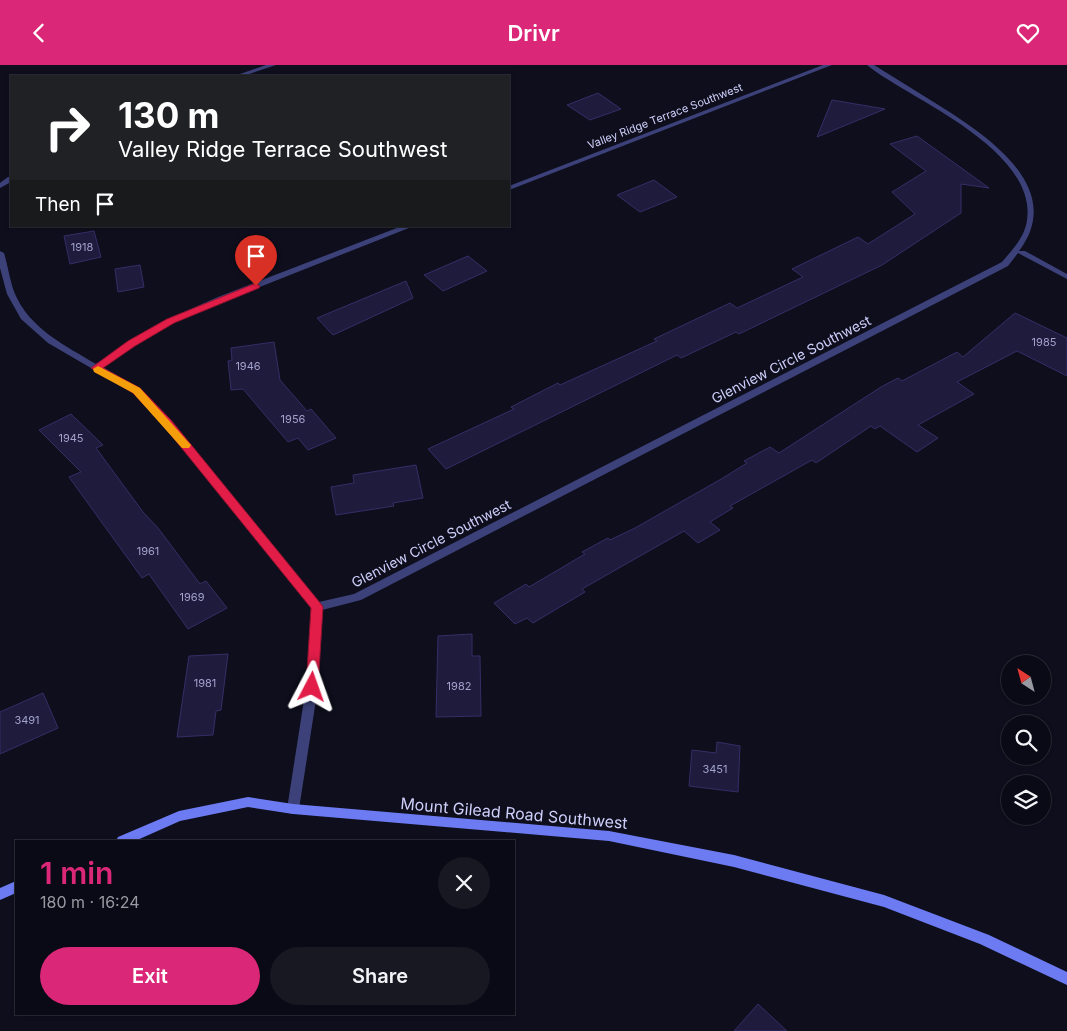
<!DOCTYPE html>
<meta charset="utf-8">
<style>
body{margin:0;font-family:Inter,sans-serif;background:#181823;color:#f1f3f6;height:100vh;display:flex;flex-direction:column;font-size:19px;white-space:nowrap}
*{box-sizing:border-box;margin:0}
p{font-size:16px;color:#999aa1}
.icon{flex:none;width:28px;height:28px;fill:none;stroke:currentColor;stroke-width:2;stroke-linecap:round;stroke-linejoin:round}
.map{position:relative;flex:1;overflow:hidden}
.panel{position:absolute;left:15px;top:775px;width:500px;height:175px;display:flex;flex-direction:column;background:#0a0a16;border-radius:0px;box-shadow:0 1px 4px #0004,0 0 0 1px #2a2b35}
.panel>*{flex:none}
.top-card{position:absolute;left:10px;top:10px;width:500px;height:152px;border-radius:0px;box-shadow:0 1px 4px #0004,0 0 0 1px #2a2b35;background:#202124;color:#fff;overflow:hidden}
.needle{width:32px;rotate:324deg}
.controls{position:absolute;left:1001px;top:590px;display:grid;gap:10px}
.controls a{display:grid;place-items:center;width:50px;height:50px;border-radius:50%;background:#0a0a16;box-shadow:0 1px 4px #0004,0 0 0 1px #2a2b35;font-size:25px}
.pin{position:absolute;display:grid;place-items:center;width:42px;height:42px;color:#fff;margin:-51px -21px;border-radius:50% 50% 50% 0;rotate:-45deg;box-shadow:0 0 5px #0007}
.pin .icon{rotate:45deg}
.me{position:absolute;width:55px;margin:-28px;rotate:4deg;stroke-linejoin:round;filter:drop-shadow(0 0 4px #0008)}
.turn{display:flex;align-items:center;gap:18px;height:105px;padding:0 25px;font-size:22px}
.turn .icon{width:65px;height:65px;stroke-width:2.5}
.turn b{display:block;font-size:35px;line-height:42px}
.then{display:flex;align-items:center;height:48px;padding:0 25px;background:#0003;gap:10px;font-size:19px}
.round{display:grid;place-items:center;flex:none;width:52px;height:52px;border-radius:26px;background:#181823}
.overview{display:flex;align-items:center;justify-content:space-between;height:85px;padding:0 25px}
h1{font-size:30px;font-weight:600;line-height:38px;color:#db2777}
.primary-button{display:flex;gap:10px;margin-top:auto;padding:10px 25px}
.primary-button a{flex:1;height:58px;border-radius:30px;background:#db2777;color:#fff;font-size:20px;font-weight:600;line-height:58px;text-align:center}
.primary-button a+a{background:#181823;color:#f1f3f6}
header{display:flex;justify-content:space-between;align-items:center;height:65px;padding:0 25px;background:#db2777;color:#fff;font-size:22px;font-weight:600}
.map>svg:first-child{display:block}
.building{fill:#1e1b3d;stroke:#332f67}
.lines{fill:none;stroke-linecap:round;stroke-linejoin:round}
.street{fill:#3c4279;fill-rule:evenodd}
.secondary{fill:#6d7bf3;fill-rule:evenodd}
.route{fill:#e11d48;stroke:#92132f}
.slow{fill:#f59e0b}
.labels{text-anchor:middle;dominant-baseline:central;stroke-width:4.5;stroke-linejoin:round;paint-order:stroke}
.far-street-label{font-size:11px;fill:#cecffb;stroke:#0e0e1d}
.number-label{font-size:11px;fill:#a2a2cc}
.street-label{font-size:14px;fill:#cecffb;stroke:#0e0e1d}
.near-street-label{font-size:16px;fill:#cecffb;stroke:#0e0e1d}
</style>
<header><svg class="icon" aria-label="back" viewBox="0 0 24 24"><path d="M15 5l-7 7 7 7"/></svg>Drivr<svg class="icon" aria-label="heart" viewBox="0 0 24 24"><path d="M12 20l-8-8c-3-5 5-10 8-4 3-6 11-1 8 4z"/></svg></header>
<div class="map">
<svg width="1067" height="966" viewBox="0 0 1067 966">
<rect width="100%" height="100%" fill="#0e0e1d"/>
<g class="building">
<polygon points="598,28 621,44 590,55 567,40"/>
<polygon points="832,35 885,44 817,72"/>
<polygon points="917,71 989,123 961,119 961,148 882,200 739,269 736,267 681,293 677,290 446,404 428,384 514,344 511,342 558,318 560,320 657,276 654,274 730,238 737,243 803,212 792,204 858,172 868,179 915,149 892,127 926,106 890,79"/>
<polygon points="654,115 677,132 640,147 617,130"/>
<polygon points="94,166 101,192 70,199 64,171"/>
<polygon points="468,191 487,206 443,226 424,210"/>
<polygon points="140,200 144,222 118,227 115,204"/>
<polygon points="406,216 413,233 333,270 317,253"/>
<polygon points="1015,248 1067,273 1067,311 1017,286 957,317 974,329 918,360 938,373 917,387 880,361 875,364 871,361 816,398 812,395 730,441 733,443 710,457 720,465 698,478 684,466 582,524 585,527 533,558 527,553 515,559 494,538 526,519 529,522 585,489 582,487 608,473 610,475 635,463 723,413 747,398 744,396 770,382 779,388 881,322 898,313 902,316 957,287 963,292"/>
<polygon points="274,277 280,315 307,346 311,344 336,373 308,385 298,373 288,377 243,324 231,325 228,296 232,295 231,283"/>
<polygon points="71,349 103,380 96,383 143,447 158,463 200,519 206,516 227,543 188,564 149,509 142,513 69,412 81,407 39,365"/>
<polygon points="416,400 423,433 393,438 394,441 336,450 331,422 354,418 353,410"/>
<polygon points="472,569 472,591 480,591 481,651 436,652 438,571"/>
<polygon points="228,589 221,645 216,646 213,670 177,672 189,591"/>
<polygon points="43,628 58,663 0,689 0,647"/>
<polygon points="717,677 740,681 738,727 689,721 692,685 716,688"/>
<polygon points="758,939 787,966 734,966"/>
</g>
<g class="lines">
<g class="street">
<polygon points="266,0 276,0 243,11 234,11"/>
<polygon points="823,0 832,0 509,125 509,121"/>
<path d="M867 0H874C896 14 918 27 940 41 986 70 1067 123 1019 186H1025L1067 209V214L1018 188 1008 201 361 535 322 545 318 622 299 744 297 748 293 749 289 748 287 744 306 622 312 543 164 360 134 328 48 278 21 254 7 229 0 203V186L4 188C8 201 10 217 15 229 30 264 66 281 96 299L128 277 168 254 218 232 402 161H414L224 236 174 258 134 281 103 302 140 324 170 356 319 537 354 529 1002 197C1012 185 1025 172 1027 155 1036 94 939 46 895 19 886 13 875 7 867 0Z"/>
<polygon points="8,112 11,112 11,117 0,123 0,118"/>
</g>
<g class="secondary">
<polygon points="248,732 293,739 609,766 734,790 884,830 989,870 1067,907 1067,920 980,879 884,842 734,802 609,776 293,749 248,742 180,756 135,776 116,776 118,772 179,746"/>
<polygon points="16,816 16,828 0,835 0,823"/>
</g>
</g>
<polygon class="route" points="256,218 260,221 259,223 174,258 135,281 103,303 140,323 171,355 321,539 323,542 318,622 316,626 312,627 308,626 306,622 311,543 163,360 133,328 91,303 128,276 167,254"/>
<polygon class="slow" points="98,301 140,323 189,378 191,380 189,383 182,383 133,328 94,307 93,304"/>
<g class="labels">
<g class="far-street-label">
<text transform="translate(665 51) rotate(-21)">Valley Ridge Terrace Southwest</text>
</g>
<g class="number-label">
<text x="82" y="182">1918</text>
<text x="1044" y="277">1985</text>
<text x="248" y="301">1946</text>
<text x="293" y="354">1956</text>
<text x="71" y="373">1945</text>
<text x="148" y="486">1961</text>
<text x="192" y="532">1969</text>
<text x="205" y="618">1981</text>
<text x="459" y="621">1982</text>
<text x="27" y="655">3491</text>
<text x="715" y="704">3451</text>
</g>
<g class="street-label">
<text transform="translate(791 294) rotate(-27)">Glenview Circle Southwest</text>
<text transform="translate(431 478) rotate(-27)">Glenview Circle Southwest</text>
</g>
<g class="near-street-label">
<text transform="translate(514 748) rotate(5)">Mount Gilead Road Southwest</text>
</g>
</g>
</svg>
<div class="controls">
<a><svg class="needle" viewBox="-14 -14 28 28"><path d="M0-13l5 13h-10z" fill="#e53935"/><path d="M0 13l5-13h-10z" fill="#999aa1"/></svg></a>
<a><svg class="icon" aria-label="search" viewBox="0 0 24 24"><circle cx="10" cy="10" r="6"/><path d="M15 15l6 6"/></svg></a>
<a><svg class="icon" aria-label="layers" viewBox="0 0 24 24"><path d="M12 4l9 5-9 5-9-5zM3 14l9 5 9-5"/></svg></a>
</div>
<div class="pin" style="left:256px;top:221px;background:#d93025"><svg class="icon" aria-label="arrive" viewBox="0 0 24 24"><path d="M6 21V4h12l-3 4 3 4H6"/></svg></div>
<svg class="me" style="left:312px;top:622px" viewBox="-20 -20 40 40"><path d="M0-17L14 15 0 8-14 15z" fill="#e11d48" stroke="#fff" stroke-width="4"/></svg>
<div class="top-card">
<div class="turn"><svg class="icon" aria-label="right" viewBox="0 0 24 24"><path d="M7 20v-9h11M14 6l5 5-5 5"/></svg><div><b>130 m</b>Valley Ridge Terrace Southwest</div></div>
<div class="then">Then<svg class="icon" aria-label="arrive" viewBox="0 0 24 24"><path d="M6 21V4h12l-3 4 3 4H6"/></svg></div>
</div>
<section class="panel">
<div class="overview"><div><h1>1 min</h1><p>180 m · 16:24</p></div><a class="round"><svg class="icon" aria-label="close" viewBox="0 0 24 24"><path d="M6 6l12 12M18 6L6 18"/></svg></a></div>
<div class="primary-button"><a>Exit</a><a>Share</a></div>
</section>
</div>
